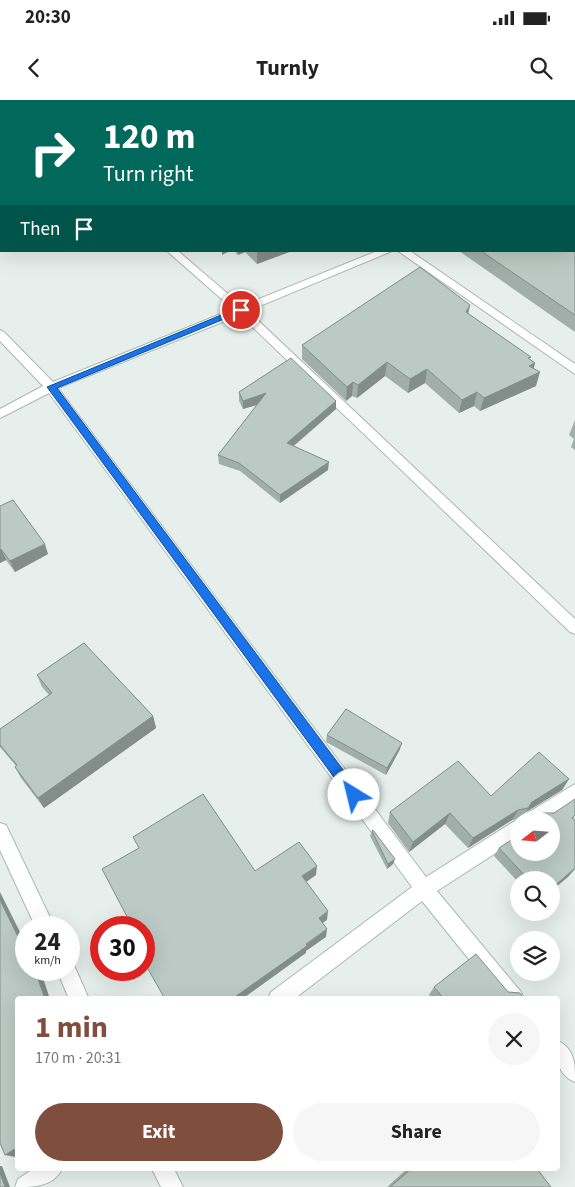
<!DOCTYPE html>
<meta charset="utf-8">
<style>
body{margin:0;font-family:"Source Sans 3",sans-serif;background:#f6f6f6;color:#222;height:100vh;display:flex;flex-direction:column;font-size:19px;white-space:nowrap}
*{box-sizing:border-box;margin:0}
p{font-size:16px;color:#767676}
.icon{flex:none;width:28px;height:28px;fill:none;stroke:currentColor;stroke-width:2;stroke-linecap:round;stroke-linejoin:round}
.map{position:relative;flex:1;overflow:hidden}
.details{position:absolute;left:15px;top:896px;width:545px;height:175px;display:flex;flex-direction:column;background:#fff;border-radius:5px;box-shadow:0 5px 20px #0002}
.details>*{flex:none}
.top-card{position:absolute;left:0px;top:0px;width:575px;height:152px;box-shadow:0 5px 20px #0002;background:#00695c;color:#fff;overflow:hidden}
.needle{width:32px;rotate:253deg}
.fabs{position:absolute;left:510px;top:711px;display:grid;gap:10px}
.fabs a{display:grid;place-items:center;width:50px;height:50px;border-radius:50%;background:#fff;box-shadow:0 5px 20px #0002;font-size:25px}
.speed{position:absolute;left:15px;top:816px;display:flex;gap:10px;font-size:25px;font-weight:700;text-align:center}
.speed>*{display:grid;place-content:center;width:65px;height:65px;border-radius:50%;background:#fff;box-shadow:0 5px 20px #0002;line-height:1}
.speed small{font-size:12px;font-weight:400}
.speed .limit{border:8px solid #d22;background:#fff;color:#111}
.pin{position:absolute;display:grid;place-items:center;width:42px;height:42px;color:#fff;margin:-21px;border:2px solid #fff;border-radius:50%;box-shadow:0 1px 5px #0007}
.me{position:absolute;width:55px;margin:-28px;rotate:324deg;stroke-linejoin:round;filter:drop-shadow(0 0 4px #0008)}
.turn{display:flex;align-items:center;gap:18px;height:105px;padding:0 20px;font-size:22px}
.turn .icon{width:65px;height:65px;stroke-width:2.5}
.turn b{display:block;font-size:35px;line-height:42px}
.then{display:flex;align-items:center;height:48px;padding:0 20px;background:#0003;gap:10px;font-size:19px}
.round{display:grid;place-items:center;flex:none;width:52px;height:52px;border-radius:26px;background:#f6f6f6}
.summary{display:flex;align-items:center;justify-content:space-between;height:85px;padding:0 20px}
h1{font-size:30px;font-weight:700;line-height:38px;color:#804e3d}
.action{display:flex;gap:10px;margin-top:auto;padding:10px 20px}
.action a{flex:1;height:58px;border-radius:30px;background:#804e3d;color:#fff;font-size:20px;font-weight:700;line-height:58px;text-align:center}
.action a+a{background:#f6f6f6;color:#222}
.status{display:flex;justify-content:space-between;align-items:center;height:35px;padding:0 25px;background:#fff;direction:ltr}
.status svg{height:14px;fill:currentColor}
header{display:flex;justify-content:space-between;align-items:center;height:65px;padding:0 20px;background:#fff;font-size:22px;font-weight:700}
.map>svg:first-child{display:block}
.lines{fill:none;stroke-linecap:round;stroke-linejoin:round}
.minor-casing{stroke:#a8b8b2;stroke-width:2}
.minor{fill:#fff;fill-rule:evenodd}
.wall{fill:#a1aea9}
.shaded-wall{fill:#838d89}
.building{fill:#bbcac4;stroke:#838d89}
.route{fill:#1a73e8;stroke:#114b97}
</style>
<div class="status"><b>20:30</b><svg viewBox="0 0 49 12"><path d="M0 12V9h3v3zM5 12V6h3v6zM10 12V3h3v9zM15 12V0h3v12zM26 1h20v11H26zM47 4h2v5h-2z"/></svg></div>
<header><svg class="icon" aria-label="back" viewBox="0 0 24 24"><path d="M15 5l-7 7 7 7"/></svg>Turnly<svg class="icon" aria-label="search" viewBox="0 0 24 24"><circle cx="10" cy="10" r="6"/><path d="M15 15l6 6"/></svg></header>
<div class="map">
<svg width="575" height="1087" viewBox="0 0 575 1087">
<rect width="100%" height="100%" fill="#e6efeb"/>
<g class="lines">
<g class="minor-casing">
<g id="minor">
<polygon points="195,0 205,0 205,1 196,1"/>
<polygon points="388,0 398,0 398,1 389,1"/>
<polygon points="547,0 557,0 557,1 548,1"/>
<polygon points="0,3 1,4 1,10 0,9"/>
<rect x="574" y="9" width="1" height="6"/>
<polygon points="575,72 575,79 574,79 574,73"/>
<polygon points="167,151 178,151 242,206 377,151 392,151 248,211 575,519 575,534 570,532 240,215 58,288 426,777 513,722 519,720 520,720 519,738 437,791 521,892 524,899 501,899 422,801 294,899 268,899 271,892 412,787 49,293 0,318 0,309 43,286 0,241 0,230 4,232 53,282 233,209"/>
<polygon points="398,151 410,151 575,264 575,274"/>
<polygon points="575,684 575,701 547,720 523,720 526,714"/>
<polygon points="0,723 6,725 55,828 36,828 0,750"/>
<polygon points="69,862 73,863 89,899 69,899 57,870 69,870"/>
<path d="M558 941C575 949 575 964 575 982 557 975 556 958 558 941Z"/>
<path d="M33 1069H62C53 1087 34 1087 15 1087L18 1079Z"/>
<polygon points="152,1069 174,1069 183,1087 161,1087"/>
</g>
</g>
<use href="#minor" class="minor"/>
</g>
<g class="wall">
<polygon points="575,127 575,232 459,151 574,151"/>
<polygon points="234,151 292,151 257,164 245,152 238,155"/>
<polygon points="470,205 468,214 535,263 534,268 536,286 480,311 474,306 459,313 425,283 408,293 385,276 357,298 352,296 346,301 302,259 302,245"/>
<polygon points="239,292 336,309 294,346 328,370 280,403 240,371 219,364 218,355 257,305 243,309 239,301"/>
<polygon points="575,320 575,350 571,347 574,339 569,335"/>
<polygon points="0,406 48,454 15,472 6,460 0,463"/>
<polygon points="37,575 153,616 156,628 44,708 21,678 15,667 16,666 0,647 0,629 49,595 42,587"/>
<polygon points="327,635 400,649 386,675 326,642"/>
<polygon points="569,679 562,690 526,712 521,719 512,720 468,748 445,724 409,752 388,723 390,712 491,696"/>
<polygon points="527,713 575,717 573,719 568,777 551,780 519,780 519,783 494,756 499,748 551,720 523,720"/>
<polygon points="372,731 393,764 387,769 370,736"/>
<polygon points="434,887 508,892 524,899 432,899 429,895"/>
<polygon points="407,1069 537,1069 551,1087 387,1087"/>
</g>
<g class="shaded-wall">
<polygon points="222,151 230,151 222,155"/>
<polygon points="238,151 245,151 245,152 238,155"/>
<polygon points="257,151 292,151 257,164"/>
<polygon points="470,205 467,219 466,212"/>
<polygon points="387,262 385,276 357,298 358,285"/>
<polygon points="535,263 531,276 540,272 536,286 480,311 484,298 529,266"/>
<polygon points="427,269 425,283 408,293 410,279"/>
<polygon points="353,282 352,296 346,301 347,287"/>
<polygon points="477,292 474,306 459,313 462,300"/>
<polygon points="266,293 266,302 243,309 243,301"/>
<polygon points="336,301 336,309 287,351 287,343"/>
<polygon points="329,362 328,370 280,403 280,395"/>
<polygon points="45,444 48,454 15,472 10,461"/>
<polygon points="1,449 6,460 0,463 0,450"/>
<polygon points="153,616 156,628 44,708 38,698"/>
<polygon points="402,643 400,649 386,675 387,668"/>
<polygon points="569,679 562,690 526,712 532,702"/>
<polygon points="518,710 512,720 468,748 473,738"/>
<polygon points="450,713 445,724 409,752 413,742"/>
<polygon points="395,759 393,764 387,769 388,764"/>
<polygon points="317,766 316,775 302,785 302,776"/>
<polygon points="575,768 575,769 568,777 551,791 551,789"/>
<polygon points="0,792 26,844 26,853 0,800"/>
<polygon points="328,811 327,820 318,826 319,818"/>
<polygon points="327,829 326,837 306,851 306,853 242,899 232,899"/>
<polygon points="35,870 39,870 43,878 50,899 45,899"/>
<polygon points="18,1047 18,1055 15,1057 5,1055"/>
<polygon points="0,1066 2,1066 10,1087 5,1087 0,1073"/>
</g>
<g class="building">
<polygon points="574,127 575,127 575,215 481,151 574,151"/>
<polygon points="420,167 470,205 466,212 531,257 528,258 535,263 529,266 540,272 484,298 477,292 462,300 427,269 410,279 387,262 358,285 353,282 347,287 302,245"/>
<polygon points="291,258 336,301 287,343 329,362 280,395 239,363 218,355 266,293 243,301 239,292"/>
<polygon points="13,400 45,444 10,461 1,449 0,450 0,406"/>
<polygon points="84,543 153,616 38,698 15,667 17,665 0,645 0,629 52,593 37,575"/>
<polygon points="346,609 402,643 387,668 327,635"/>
<polygon points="539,652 569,679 532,702 528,708 518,710 473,738 450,713 413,742 390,712 458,661 491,696"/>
<polygon points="203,694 255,771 299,742 317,766 302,776 328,811 319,818 327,829 306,844 307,846 232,899 165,899 144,862 144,853 145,852 144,849 144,828 133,828 102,769 139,748 133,737"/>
<polygon points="575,699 575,715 572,718 575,720 575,768 551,789 551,780 529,780 499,748 519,735 519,752 551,752 551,720 526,720 527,713 554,713"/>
<polygon points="373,730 395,759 388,764 372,731"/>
<polygon points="0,800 26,853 26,870 35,870 45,899 18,899 18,1047 5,1055 0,1043"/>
<polygon points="476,854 508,892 520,893 524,899 444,899 434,887"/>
<polygon points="411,1069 537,1069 551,1087 390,1087"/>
<polygon points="0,1073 5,1087 0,1087"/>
</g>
<polygon class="route" points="238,208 246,210 57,288 359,691 361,695 359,699 354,701 350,699 47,287"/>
</svg>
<div class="fabs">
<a><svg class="needle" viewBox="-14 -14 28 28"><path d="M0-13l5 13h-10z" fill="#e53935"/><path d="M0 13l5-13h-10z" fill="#767676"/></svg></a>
<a><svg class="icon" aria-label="search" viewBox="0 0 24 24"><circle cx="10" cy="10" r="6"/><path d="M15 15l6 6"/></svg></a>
<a><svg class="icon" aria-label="layers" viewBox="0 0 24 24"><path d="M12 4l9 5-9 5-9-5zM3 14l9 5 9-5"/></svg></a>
</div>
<div class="speed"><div>24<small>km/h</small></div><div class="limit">30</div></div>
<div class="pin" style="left:241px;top:210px;background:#d93025"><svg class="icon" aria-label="arrive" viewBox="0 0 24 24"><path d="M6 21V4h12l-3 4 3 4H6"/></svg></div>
<svg class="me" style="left:354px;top:695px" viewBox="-20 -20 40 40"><circle r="19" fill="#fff"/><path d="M0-13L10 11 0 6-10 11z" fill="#1a73e8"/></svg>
<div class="top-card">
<div class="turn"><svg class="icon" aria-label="right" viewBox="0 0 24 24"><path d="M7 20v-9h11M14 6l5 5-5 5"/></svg><div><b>120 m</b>Turn right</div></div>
<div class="then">Then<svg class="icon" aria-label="arrive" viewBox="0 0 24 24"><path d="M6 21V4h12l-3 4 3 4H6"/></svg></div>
</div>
<section class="details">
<div class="summary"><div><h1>1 min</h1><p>170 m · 20:31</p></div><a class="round"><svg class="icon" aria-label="close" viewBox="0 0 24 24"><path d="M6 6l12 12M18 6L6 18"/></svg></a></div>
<div class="action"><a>Exit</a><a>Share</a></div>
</section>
</div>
